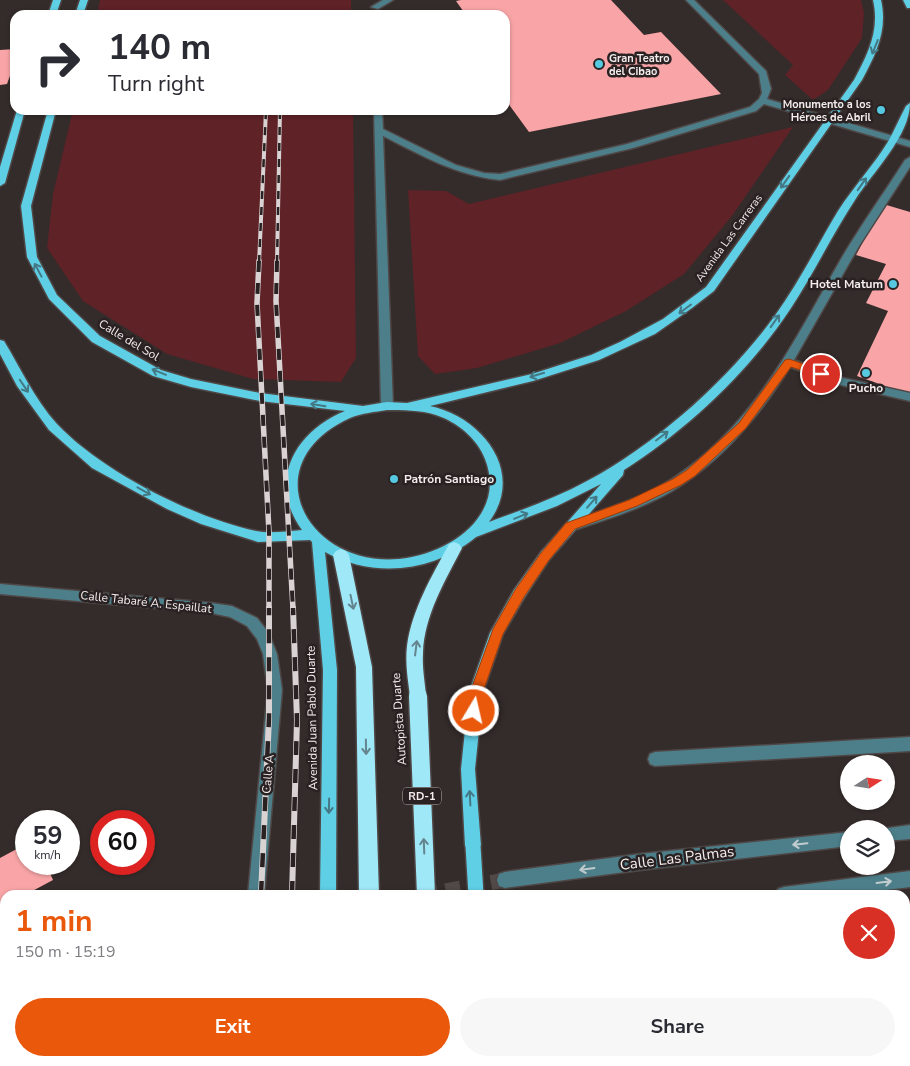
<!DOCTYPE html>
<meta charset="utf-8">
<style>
body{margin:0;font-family:"Nunito Sans",sans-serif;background:#f7f7f7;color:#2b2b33;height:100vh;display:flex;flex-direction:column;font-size:19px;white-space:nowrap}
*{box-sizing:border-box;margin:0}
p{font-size:16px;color:#7c7c81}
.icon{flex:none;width:28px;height:28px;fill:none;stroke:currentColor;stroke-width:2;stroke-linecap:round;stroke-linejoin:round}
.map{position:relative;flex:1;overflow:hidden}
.side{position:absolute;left:0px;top:890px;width:910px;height:176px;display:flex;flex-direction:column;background:#fff;border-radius:15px 15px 0 0;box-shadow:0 1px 4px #0004}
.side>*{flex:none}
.hud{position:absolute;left:10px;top:10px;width:500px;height:105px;border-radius:15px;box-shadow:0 1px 4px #0004;background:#fff;color:#2b2b33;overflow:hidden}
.needle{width:32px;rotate:78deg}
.tools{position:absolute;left:840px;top:755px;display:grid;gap:10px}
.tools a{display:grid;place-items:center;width:55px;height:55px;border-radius:50%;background:#fff;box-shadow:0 1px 4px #0004;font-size:25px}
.speed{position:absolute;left:15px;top:810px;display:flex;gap:10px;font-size:25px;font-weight:700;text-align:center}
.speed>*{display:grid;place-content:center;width:65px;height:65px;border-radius:50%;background:#fff;box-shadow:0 1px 4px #0004;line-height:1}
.speed small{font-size:12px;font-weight:400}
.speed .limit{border:8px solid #d22;background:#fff;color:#111}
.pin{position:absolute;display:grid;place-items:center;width:42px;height:42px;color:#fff;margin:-21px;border:2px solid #fff;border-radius:50%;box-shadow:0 1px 5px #0007}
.me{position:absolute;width:55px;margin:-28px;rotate:9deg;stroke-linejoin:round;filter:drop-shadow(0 0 4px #0008)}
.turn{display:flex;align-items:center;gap:18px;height:105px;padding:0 15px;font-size:22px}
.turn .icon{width:65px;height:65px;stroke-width:2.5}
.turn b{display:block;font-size:35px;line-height:42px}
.round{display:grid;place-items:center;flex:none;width:52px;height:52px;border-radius:26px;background:#f7f7f7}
.summary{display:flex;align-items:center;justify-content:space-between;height:85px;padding:0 15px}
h1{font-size:30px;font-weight:700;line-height:38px;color:#ea580c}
.button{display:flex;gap:10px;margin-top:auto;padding:10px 15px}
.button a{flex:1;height:58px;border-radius:30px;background:#ea580c;color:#fff;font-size:20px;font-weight:700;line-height:58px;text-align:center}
.button a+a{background:#f7f7f7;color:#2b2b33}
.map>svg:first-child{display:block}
.green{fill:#5e2227}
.building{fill:#f9a5a7}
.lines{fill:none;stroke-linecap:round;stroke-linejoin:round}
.minor-tunnel{stroke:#514948;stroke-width:15;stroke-dasharray:15 8;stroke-linecap:butt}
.minor-casing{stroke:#4f4746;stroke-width:3}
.major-casing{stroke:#4f4746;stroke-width:3}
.highway-casing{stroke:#4f4746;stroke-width:3}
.minor{fill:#4d7f8a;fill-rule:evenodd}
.major{fill:#5fcfe6;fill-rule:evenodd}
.highway{fill:#9fe8f8;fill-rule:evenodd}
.rail-far2-casing{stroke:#dad3d3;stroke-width:4}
.rail-far1-casing{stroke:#dad3d3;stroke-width:5.5}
.rail-casing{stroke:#dad3d3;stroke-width:6}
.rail-far2{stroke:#2a2222;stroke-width:2.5;stroke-dasharray:8;stroke-linecap:butt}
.rail-far1{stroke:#2a2222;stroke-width:4;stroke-dasharray:11;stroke-linecap:butt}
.rail{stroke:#2a2222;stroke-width:4.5;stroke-dasharray:14;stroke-linecap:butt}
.major-bridge-casing{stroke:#4f4746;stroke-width:18;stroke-linecap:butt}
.highway-bridge-casing{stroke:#4f4746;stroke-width:21;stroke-linecap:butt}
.major-bridge{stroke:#5fcfe6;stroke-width:15}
.highway-bridge{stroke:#9fe8f8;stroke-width:18}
.oneway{stroke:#447884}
.oneway2{stroke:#64858d}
.oneway3{stroke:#c1cccf}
.route{fill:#ea580c;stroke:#983908}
.poi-dot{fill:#56c9e1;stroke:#2a2222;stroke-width:2}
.labels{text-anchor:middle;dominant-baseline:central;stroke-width:5;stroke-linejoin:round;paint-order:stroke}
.far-poi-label{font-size:11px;font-weight:bold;fill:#f3eded;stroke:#2a2222;text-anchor:start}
.far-street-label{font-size:11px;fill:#f3eded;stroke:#2a2222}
.shield{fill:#2a2222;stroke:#b7b0b0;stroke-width:1}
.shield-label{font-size:11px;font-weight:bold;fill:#f3eded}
.poi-label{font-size:12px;font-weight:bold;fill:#f3eded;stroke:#2a2222;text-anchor:end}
.street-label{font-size:12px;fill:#f3eded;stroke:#2a2222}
.near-street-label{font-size:15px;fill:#f3eded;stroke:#2a2222}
</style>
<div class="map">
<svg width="910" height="1066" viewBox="0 0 910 1066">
<rect width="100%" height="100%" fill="#342c2b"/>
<g class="green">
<polygon points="100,0 351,0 351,15 97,15"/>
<polygon points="723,0 861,0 864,13 862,38 828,90 813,100 785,75 793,65"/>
<polygon points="73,110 353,110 356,358 341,382 253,379 167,354 83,301 47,248 53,194"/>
<polygon points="793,127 732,216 684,274 626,311 560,343 477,368 435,374 418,356 408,190 446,191 469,204"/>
<polygon points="905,900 910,900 910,1061 843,1066 541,1066 534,1063 534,1061 905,1061"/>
</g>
<g class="building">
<polygon points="461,0 611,0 644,35 661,32 721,94 529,132 505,99 505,15 466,15 456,1"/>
<polygon points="15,49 15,62 7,84 0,85 0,50"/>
<polygon points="883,204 910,212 910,395 857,376 888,311 866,303 886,264 856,255"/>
<polygon points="26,844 26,864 46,864 53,880 25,895 5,895 5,906 0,909 0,858"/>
</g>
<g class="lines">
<polyline class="minor-tunnel" points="423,895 505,880"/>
<g class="minor-casing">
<g id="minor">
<polygon points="383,0 393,0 378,9 371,7"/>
<path d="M686 0H694L766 71 771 89 767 99 910 141V147L764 104 756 111 633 148 500 180C457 176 421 155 383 136L393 406 391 409H383L381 406 374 110H382L383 129 456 165 484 173 500 174 627 144 750 107 759 99 762 93 759 74Z"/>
<path d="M910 157V167L859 246 794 360 843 378 910 393V401L841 385 790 367C762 412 728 454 683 484 651 506 608 519 571 531L567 529 565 526 567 523C603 509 643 499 675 477 755 424 795 339 841 259 861 225 884 193 905 160Z"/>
<polygon points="0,584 211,603 232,606 257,618 268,632 277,654 282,690 264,895 248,895 268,690 263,654 257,639 247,626 230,617 211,613 0,594"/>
<polygon points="910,737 910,751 655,766 650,764 648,759 650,754 655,752"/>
<polygon points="910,825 910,839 886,841 886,829 881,829"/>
<polygon points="849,832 849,846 640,870 505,888 499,886 497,880 499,874 505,872 640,854"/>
<polygon points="910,871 910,887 846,895 776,895 778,889 784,887"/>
<polygon points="5,1032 5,1051 0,1053 0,1034"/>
<rect x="237" y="1061" width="18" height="5"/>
</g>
</g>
<g class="major-casing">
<g id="major">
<polygon points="53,0 61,0 56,15 48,15"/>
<polygon points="80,0 88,0 83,15 75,15"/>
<path d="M873 0H881C888 30 876 54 862 80L714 291 692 308 655 334 599 360 533 381 430 406C482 417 526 472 489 522 522 510 556 498 587 481 656 444 727 381 774 317 798 284 817 246 838 211 854 186 874 165 889 140 895 129 900 117 906 106L910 103C910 136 872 173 855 200 832 235 814 273 791 308 749 372 688 429 624 470L623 475 549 560 524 598 503 634 483 692 475 769 481 846 478 851 473 853 468 851 465 846 461 769 469 692 490 633 514 590 541 552 601 484 557 506 476 537C434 572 374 579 325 552L337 670 336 895H320L323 670 312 542 310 540 258 542 201 524 167 509 92 468 49 430 17 386 0 354V340L4 341C21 369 35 400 57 424 101 471 194 518 256 531 270 534 288 531 302 530 267 482 294 432 345 411L260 401 191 387 153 376 92 342 49 299 27 257 21 206 48 110H56L31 206 37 257 57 295 100 336 161 370 191 379 260 393 363 406 387 402 407 403 532 374 591 355 620 342 663 319 706 287 854 80C868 54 880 30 873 0ZM387 410C403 410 420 410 436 415 457 422 477 438 485 459 507 515 450 554 399 559 305 567 252 463 350 418 362 413 375 412 387 410Z"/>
<polygon points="903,0 910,0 910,8 907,8"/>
<polygon points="17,110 25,110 5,183 0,186 0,167"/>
<rect x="318" y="1061" width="18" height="5"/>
<rect x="479" y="1061" width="18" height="5"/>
</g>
</g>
<g class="highway-casing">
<g id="highway">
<path d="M454 542 459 544 462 548C445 581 424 616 423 653 422 668 425 682 426 696L424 701 418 703 412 701 410 696C408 680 405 663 407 646 412 609 432 576 449 544Z"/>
<polygon points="341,549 346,551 349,555 372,667 379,895 359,895 356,667 333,555 336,551"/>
<rect x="363" y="1061" width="20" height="5"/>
<rect x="423" y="1061" width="20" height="5"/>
</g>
</g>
<use href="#minor" class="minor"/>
<use href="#major" class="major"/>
<use href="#highway" class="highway"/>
<g class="rail-far2-casing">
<g id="rail-far2">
<polyline points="259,263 266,110"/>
<polyline points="277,263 280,110"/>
</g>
</g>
<g class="rail-far1-casing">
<g id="rail-far1">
<polyline points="259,261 257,303 269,532 269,609"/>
<polyline points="277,261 276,301 293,609"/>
</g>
</g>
<g class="rail-casing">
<g id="rail">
<polyline points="261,895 269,718 269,608"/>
<polyline points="292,895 297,720 293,608"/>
<polyline points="254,1061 254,1066"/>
<polyline points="287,1061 287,1066"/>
</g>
</g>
<use href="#rail-far2" class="rail-far2"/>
<use href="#rail-far1" class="rail-far1"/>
<use href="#rail" class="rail"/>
<g class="major-bridge-casing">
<polyline id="major-bridge" points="473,846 476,895"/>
</g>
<g class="highway-bridge-casing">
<polyline id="highway-bridge" points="418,696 426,895"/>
</g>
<use href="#major-bridge" class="major-bridge"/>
<use href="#highway-bridge" class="highway-bridge"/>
</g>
<defs><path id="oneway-shaft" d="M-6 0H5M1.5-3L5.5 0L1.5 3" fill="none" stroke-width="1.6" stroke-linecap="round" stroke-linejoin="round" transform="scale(1.25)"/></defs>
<g class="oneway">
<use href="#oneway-shaft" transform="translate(875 47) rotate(112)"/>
<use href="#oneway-shaft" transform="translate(785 182) rotate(125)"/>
<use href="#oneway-shaft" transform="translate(862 184) rotate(-55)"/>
<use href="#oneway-shaft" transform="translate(38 270) rotate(-118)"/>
<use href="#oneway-shaft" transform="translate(685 309) rotate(143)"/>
<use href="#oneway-shaft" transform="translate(775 321) rotate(-55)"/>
<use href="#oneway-shaft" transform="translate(159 372) rotate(-158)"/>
<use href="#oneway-shaft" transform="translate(537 375) rotate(163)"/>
<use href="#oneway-shaft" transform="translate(24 386) rotate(56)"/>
<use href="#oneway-shaft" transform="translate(318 405) rotate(-171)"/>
<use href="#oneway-shaft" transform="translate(662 436) rotate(-37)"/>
<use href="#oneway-shaft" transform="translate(144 491) rotate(29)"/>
<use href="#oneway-shaft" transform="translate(592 502) rotate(-49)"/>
<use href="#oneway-shaft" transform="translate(521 516) rotate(-22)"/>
<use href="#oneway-shaft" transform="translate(470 798) rotate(-93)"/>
<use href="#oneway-shaft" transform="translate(329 806) rotate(91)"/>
</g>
<g class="oneway2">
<use href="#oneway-shaft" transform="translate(352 602) rotate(78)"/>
<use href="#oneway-shaft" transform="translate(416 648) rotate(-83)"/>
<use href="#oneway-shaft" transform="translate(366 747) rotate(89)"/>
<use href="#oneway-shaft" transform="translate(424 846) rotate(-92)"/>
</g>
<g class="oneway3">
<use href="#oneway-shaft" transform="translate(800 844) rotate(174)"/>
<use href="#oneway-shaft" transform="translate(587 869) rotate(172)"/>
<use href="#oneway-shaft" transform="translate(884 882) rotate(-7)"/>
</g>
<polygon class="route" points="789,359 825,371 826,374 821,377 791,367 746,428 695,476 681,485 637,506 575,529 549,560 524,597 503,634 483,692 479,715 474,717 470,715 468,711 470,692 493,629 515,590 541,553 566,523 629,500 673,479 687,470 739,423 785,360"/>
<g class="poi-dot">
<circle cx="599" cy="64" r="5"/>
<circle cx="881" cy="110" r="5"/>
<circle cx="893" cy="284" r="5"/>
<circle cx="866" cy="373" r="5"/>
<circle cx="394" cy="479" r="5"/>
</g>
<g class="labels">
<g class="far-poi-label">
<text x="609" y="58">Gran Teatro<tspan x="609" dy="13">del Cibao</tspan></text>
<text x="871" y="104" text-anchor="end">Monumento a los<tspan x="871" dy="13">Héroes de Abril</tspan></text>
</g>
<g class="far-street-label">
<text transform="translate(729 238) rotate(-54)">Avenida Las Carreras</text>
</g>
<rect class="shield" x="403" y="787.5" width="38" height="17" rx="4"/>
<g class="shield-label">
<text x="422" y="796">RD-1</text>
</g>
<g class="poi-label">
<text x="883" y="284">Hotel Matum</text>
<text x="866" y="388" text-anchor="middle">Pucho</text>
<text x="404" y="479" text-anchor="start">Patrón Santiago</text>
</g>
<g class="street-label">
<text transform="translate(129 340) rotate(31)">Calle del Sol</text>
<text transform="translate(146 602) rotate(6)">Calle Tabaré A. Espaillat</text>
<text transform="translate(312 718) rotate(-91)">Avenida Juan Pablo Duarte</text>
<text transform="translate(399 719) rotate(-94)">Autopista Duarte</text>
<text transform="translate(268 774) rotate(-85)">Calle A</text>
</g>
<g class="near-street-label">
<text transform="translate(677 858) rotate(-7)">Calle Las Palmas</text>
</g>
</g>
</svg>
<div class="tools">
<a><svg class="needle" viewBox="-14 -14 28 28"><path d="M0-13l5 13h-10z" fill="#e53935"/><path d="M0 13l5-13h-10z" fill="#7c7c81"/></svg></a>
<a><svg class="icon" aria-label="layers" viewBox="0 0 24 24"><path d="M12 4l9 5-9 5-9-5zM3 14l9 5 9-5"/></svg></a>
</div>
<div class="speed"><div>59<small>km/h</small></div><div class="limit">60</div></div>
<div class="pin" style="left:821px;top:374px;background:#d93025"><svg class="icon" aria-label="arrive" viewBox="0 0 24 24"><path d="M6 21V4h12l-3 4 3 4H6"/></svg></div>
<svg class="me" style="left:474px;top:711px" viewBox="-20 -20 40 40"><circle r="17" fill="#ea580c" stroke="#fff" stroke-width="3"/><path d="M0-11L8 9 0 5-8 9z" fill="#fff"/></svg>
<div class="hud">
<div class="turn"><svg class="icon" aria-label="right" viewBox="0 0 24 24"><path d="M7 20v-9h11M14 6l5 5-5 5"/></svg><div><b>140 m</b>Turn right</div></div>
</div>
<section class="side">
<div class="summary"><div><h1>1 min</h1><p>150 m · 15:19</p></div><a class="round" style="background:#d93025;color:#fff"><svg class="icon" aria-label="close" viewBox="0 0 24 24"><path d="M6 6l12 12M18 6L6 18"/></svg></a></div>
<div class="button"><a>Exit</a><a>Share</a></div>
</section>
</div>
